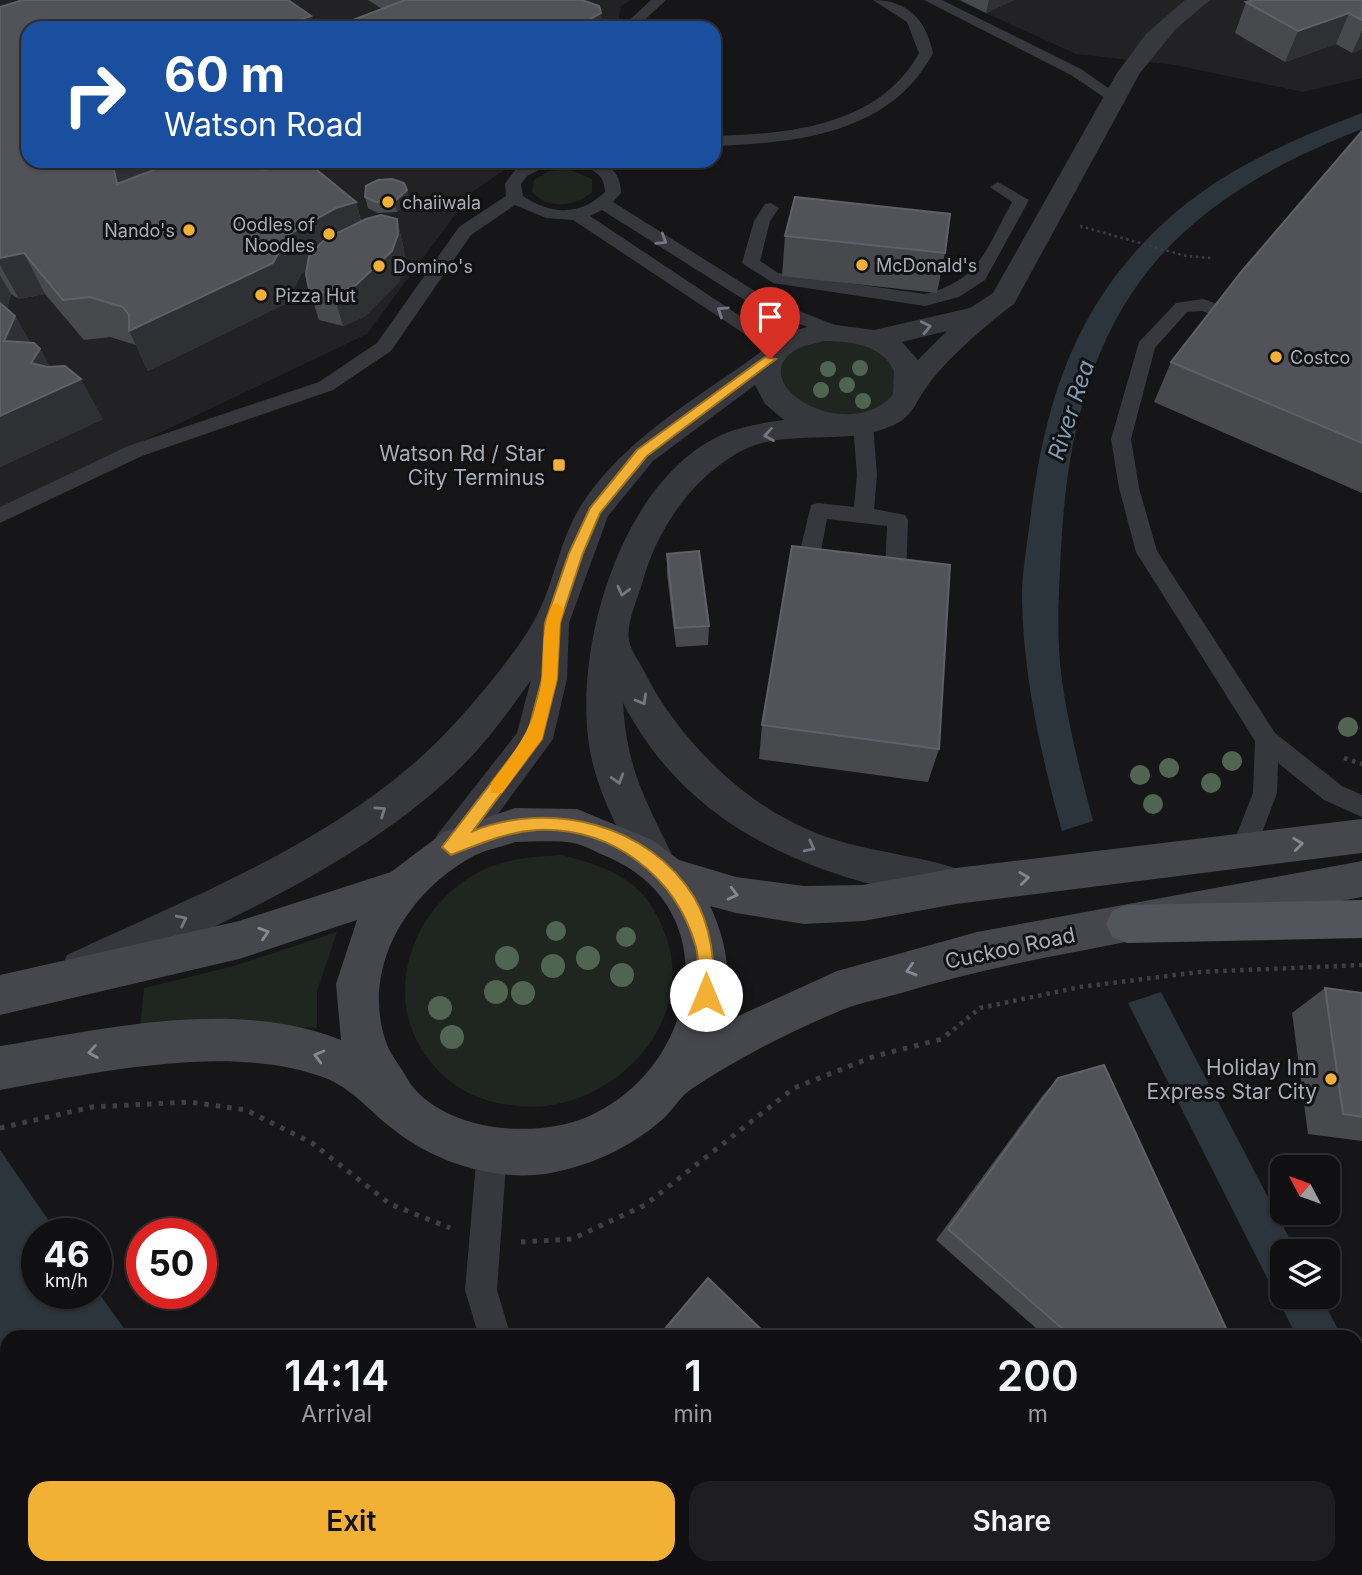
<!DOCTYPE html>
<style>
body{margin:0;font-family:Inter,sans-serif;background:#1e1e20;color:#f1f3f6;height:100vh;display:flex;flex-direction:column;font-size:26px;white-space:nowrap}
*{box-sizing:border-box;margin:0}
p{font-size:23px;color:#9c9d9f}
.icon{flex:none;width:38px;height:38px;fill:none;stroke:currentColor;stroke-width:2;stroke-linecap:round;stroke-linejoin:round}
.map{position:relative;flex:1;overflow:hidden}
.sheet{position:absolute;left:0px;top:1330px;width:1363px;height:245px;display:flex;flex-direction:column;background:#101012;border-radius:21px 21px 0 0;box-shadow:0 2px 5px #0004,0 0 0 2px #303032}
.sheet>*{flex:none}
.banner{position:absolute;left:21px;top:21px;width:700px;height:147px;border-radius:21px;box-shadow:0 2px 5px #0004,0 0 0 2px #303032;background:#1a4fa0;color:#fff;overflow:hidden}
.needle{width:46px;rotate:311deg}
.fabs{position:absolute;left:1270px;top:1155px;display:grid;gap:14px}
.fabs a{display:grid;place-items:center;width:70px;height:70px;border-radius:14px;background:#101012;box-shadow:0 2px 5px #0004,0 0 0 2px #303032;font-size:35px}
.speed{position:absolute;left:21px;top:1218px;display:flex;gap:14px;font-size:35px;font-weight:700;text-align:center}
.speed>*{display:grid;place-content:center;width:91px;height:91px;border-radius:50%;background:#101012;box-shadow:0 2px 5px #0004,0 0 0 2px #303032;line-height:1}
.speed small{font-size:18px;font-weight:400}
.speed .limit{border:10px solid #d22;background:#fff;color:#111}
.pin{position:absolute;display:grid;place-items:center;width:60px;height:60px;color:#fff;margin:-72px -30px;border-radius:50% 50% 50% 0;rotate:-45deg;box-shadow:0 0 7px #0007}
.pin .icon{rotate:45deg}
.me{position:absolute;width:77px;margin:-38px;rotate:0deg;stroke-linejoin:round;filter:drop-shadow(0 0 5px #0008)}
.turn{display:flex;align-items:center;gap:24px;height:147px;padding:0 28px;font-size:32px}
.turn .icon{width:91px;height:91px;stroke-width:2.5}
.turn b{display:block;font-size:49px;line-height:60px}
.eta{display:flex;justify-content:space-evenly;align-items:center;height:119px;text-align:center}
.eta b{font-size:42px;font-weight:600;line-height:49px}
.action{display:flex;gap:14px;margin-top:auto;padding:14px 28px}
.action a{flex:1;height:80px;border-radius:21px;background:#f2b134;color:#111;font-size:28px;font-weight:600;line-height:80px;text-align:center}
.action a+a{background:#1e1e20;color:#f1f3f6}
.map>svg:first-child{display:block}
.built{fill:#222225}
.green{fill:#1e261f}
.water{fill:#2c353c}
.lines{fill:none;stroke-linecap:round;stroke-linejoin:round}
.path-far2{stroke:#3d3f44;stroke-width:2.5;stroke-dasharray:2.5 3.5;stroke-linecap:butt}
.path-far1{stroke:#3d3f44;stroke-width:4.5;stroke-dasharray:3.5 5;stroke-linecap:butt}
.path{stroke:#3d3f44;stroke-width:5;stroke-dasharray:4.5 7;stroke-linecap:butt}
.service{fill:#37383d;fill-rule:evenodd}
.minor{fill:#37383d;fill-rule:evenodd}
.secondary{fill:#45474d;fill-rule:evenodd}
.primary{fill:#53555c;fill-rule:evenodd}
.tree{fill:#506452}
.wall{fill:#47494d}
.shaded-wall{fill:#2f3033}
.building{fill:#525359;stroke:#5f6168;stroke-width:2}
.oneway{stroke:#757881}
.oneway2{stroke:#858993}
.route{fill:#f2b134;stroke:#9d7322;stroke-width:2}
.slow{fill:#f59e0b}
.poi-dot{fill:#f2b134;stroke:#111113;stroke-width:2.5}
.labels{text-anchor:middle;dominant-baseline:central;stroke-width:6;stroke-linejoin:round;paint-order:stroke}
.far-poi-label{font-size:18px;fill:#a8adb8;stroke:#111113;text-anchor:start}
.poi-label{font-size:21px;fill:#a8adb8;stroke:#111113;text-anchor:end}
.street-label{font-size:21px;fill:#a8adb8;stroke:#111113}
.water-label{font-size:23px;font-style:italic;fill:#7f9bb3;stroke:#111113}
</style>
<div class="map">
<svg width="1362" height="1575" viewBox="0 0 1362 1575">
<rect width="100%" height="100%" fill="#161618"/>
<g class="built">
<polygon points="0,0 631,0 621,6 617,28 28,28 28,161 517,161 471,193 367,334 0,509"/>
<polygon points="957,0 1362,0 1362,78 1303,92 1175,65 1076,54"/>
</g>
<g class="green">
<path d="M568 169 592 179V192C576 207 546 210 532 191L534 180 549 171Z"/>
<path d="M834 336 882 351 899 372C898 379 898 388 896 394 883 426 826 413 802 410L775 369 788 349Z"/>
<path d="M561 855C588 862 612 868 634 886 650 899 660 919 667 939 696 1029 606 1115 518 1106 485 1103 457 1092 435 1067 378 1005 408 909 479 872 505 858 533 857 561 855Z"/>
<polygon points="337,932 317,991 317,1028 183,1025 140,1030 144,988 234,966"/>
<polygon points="0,1472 7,1484 7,1568 56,1568 61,1575 0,1575"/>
</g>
<g class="water">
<path d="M1362 113V129C1283 160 1206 200 1151 267 1081 353 1064 463 1060 570 1058 607 1057 645 1062 681 1069 729 1081 775 1093 821L1062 831C1041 755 1023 676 1022 597 1022 569 1028 540 1031 513 1046 392 1081 293 1176 212 1230 166 1296 138 1362 113Z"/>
<polygon points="1161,992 1296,1251 1283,1251 1283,1297 1321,1297 1342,1337 1297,1337 1128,1003"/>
<polygon points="0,1150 58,1234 37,1234 37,1293 96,1293 96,1289 130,1337 7,1337 7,1386 0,1376"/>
<polygon points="1356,1363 1362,1374 1362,1467 1356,1455"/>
<polygon points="128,1568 303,1568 308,1575 133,1575"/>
</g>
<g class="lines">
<polyline class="path-far2" points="1080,226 1186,256 1211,258"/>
<g class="path-far1">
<polyline points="1344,758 1362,764"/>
<polyline points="947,1035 980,1008 1080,987 1199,972 1362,965"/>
</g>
<g class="path">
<polyline points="0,1128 92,1107 190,1102 246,1110 312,1143 390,1204 450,1228"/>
<polyline points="521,1242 572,1239 645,1205 794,1088 875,1056 942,1039 949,1033"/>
<polyline points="0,1398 7,1408"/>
<polyline points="113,1568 117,1575"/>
</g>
<g class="service">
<polygon points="270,0 286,0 326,28 310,28"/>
<polygon points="651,0 666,0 636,28 621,28"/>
<path d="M873 0C908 0 926 20 933 53 890 134 797 143 714 146V136C789 134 879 126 919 53L907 22Z"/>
<polygon points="924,0 942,0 1081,69 1121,97 1113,102 1108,100 1071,75"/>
<path d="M535 161H556L527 176 521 184 523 196C551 215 580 216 605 192 604 170 590 172 577 161 601 161 620 164 621 193L613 202 766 298 840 327 843 331 834 337 828 335 754 306 602 210 590 216 788 348 786 352H772L573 220 546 218 515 205 471 235 391 351 333 390 142 456 0 523V507L128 446 319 382 377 343 459 227 506 196 505 184 515 170Z"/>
<path d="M998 182 1029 200 985 280 959 297 925 306 773 283 742 263 754 221 765 204 771 203 779 208 770 221 760 261 778 273 925 294C980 281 987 247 1012 202L990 187Z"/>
<polygon points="1203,299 1249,315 1252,319 1243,325 1202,311 1187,312 1155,348 1131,439 1139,488 1157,551 1275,733 1342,786 1362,795 1362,817 1324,800 1278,763 1277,793 1252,859 1243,862 1234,859 1230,851 1253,793 1255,741 1136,552 1119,488 1111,439 1139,342 1176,303"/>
<path d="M863 417 873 424 877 475 874 509 905 515 908 520 906 579 903 585 895 587 807 576 799 574 796 568 811 505 818 503 854 507 857 475 853 424ZM827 519 887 526 885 570 819 561Z"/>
<polygon points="492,1136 502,1141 507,1151 497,1290 511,1337 479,1337 465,1290 477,1151 482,1141"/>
</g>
<path class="minor" d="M1185 0H1210L1176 29 1140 73 1014 304C989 322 943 362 926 388 917 400 914 412 901 421 852 451 784 424 736 454 689 482 656 531 642 584 637 600 626 624 629 640 630 649 639 661 643 669 677 739 747 808 821 835 870 853 922 855 970 873L976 886 970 899C948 907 922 896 898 891 781 864 681 814 623 703 627 773 648 804 677 865L671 878 657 883 643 878C621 835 596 792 589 745 574 645 621 485 717 437 737 427 761 423 784 420L765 404 755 385 653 461 608 516 569 623 567 679 553 739 465 859 451 864 437 859 431 847 437 835 517 733 531 680C507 714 483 747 453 775 352 869 220 923 97 983L82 989 67 983 61 969 67 955C201 892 354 835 456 722 479 697 521 647 536 617 555 582 559 539 582 504 624 439 696 399 758 354L776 336 821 323 874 330 970 308 993 293 1117 73 1146 34ZM947 331 918 360 902 342ZM823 341C849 341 882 344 894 371L893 395C844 447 741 381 797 349 804 345 815 344 823 341Z"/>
<path class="secondary" d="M515 808 577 809 652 840 679 860 736 877 804 886 863 885 956 868 1362 819V853L956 904 863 921 804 924 736 913 710 906C729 946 732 982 721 1024L837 971 977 932 1362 861V897C1266 915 1171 933 1075 952 1015 963 956 976 898 994 879 999 859 1003 842 1010 791 1031 738 1058 693 1088 681 1095 673 1110 663 1119 630 1148 588 1167 545 1174 491 1181 431 1161 389 1126 369 1110 350 1087 325 1078 231 1042 96 1073 0 1090V1046C109 1028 234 998 341 1040L336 984 357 920 239 959 0 1015V975L239 921 391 872 444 832ZM515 842C534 842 555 840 573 843 585 845 597 853 608 857 730 910 697 1070 587 1117 558 1129 525 1131 494 1127 464 1123 424 1107 408 1080 401 1067 389 1053 385 1039 362 966 408 893 470 858 483 850 501 847 515 842Z"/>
<polygon class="primary" points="1362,900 1362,938 1127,943 1112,937 1106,924 1112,911 1127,905"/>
</g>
<g class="tree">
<circle cx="860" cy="368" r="8"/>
<circle cx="828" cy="369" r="8"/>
<circle cx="847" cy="385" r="8"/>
<circle cx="821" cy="390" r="8"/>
<circle cx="863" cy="401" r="8"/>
<circle cx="1348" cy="727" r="10"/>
<circle cx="1232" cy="761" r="10"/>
<circle cx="1169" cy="768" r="10"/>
<circle cx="1140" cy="775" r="10"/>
<circle cx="1211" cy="783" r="10"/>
<circle cx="1153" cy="804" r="10"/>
<circle cx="556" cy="931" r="10"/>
<circle cx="626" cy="937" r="10"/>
<circle cx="507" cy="958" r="12"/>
<circle cx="588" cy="958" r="12"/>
<circle cx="553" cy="966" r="12"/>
<circle cx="622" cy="975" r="12"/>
<circle cx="496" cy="992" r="12"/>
<circle cx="523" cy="993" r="12"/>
<circle cx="440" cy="1008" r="12"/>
<circle cx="452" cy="1037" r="12"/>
</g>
<g class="wall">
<polygon points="368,0 583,0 601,13 602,28 355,28 353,20 382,9"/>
<polygon points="960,0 1014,0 986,13"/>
<polygon points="1362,0 1362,49 1352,53 1336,44 1285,62 1235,33 1246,2"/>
<polygon points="0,7 237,167 356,202 361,221 397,219 404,250 405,266 399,282 364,317 343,326 319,320 309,289 306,271 301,274 287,303 148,371 136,345 110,337 84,340 45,294 19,299 11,294 7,309 15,316 30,342 40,349 50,367 103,419 0,467"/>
<polygon points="1362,131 1362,493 1154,402 1171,362"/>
<polygon points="315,161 337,161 319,163"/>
<polygon points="342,161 384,161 351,168"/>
<polygon points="407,190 409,200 397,212 378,213 368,208 365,197"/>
<polygon points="785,236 945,253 937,293 782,276"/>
<polygon points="667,554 709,626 708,645 676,647 667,574"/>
<polygon points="762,725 939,749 928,782 759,759"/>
<polygon points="1325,988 1362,993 1362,1141 1308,1134 1292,1013"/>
<polygon points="1058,1078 1230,1337 1046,1337 936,1240 1043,1095"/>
<polygon points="1182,1568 1337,1568 1341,1575 1185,1575"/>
</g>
<g class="shaded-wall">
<polygon points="989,0 1014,0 986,13"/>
<polygon points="601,13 602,28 569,28 571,24"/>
<polygon points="1349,13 1336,44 1285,62 1298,31"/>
<polygon points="311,16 315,28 291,28 290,23"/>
<polygon points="1362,31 1362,49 1352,53"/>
<polygon points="104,161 259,161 226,169 130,206"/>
<polygon points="349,161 384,161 351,168"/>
<polygon points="407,190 409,200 397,212 395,201"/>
<polygon points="356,202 366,242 347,248 301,274 287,303 148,371 129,331 289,234 336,208"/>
<polygon points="397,219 404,250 405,266 399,282 364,317 343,326 334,295"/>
<polygon points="24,253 45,294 19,299 0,265 0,258"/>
<polygon points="0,275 11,294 6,314 15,316 37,354 40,349 62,388 81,379 103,419 0,467 0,416 4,341 0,314"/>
</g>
<g class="building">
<polygon points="23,0 288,0 311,16 290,23 297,28 28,28 28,161 107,161 113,166 117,184 177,161 225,161 240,168 265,170 284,166 294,161 306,161 356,202 336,208 289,234 273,263 129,331 129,315 123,307 90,297 63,300 24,253 0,258 0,7"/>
<polygon points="405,0 582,0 599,6 601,13 585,22 571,24 569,28 365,28 353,20"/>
<polygon points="1254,0 1362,0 1362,20 1349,13 1298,31 1246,2"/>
<polygon points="1362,131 1362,443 1171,362 1242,271"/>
<polygon points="392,179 404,183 407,190 395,201 376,202 365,197 366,186 378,180"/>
<polygon points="795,197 950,214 945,253 785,236"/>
<polygon points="381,215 397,219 398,234 392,251 356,285 334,295 309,289 306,274 309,256 325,239 366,219"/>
<polygon points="0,303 15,316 4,341 34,343 40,349 31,363 47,367 65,366 81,379 0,416"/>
<polygon points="792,546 950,565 939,749 762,725"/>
<polygon points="699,551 709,626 675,628 667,554"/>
<polygon points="1325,988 1362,993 1362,1117 1343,1114"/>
<polygon points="1104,1065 1230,1337 1072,1337 948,1229 1058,1078"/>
<polygon points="708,1278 769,1337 658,1337"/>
<polygon points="1207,1568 1337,1568 1341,1575 1210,1575"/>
</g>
<defs><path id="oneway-chevron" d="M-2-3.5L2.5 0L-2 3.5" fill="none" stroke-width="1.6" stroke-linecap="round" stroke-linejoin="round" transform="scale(1.75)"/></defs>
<g class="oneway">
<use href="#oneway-chevron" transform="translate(662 240) rotate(32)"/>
<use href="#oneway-chevron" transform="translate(722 311) rotate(-146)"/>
<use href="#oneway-chevron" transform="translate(926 327) rotate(-13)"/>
<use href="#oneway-chevron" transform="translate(769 435) rotate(171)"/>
<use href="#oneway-chevron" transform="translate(623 591) rotate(104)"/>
<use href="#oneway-chevron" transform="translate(642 700) rotate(60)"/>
<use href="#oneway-chevron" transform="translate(618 779) rotate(73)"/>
<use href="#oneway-chevron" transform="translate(381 811) rotate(-34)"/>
<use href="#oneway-chevron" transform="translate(810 847) rotate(27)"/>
<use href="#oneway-chevron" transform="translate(182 920) rotate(-26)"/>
</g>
<g class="oneway2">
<use href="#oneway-chevron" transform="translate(1298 844) rotate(-7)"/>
<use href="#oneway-chevron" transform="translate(1024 878) rotate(-7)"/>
<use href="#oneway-chevron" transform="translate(733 894) rotate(14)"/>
<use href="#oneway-chevron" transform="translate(264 933) rotate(-17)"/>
<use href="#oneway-chevron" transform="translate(911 970) rotate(164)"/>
<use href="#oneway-chevron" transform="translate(93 1052) rotate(171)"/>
<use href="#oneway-chevron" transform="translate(319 1056) rotate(-165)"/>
</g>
<path class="route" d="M765 357 776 359 647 456 600 513 583 553 560 623 557 679 542 739 473 831C550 800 649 824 694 897 712 927 714 962 715 995L713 1001 706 1003 700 1001 698 995C697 980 700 961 696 947 676 876 612 827 537 830 506 832 479 844 451 855L442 847 527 736 542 679 545 623 569 553 590 508 637 450Z"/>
<path class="slow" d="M557 603 564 609 560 623 557 679 542 739 502 793H491V783C519 746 537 724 542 676 544 652 541 627 552 605Z"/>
<g class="poi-dot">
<circle cx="388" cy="202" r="7"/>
<circle cx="189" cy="230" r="7"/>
<circle cx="329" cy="234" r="7"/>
<circle cx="862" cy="265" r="7"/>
<circle cx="379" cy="266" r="7"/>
<circle cx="261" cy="295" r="7"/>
<circle cx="1276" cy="357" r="7"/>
<rect x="552" y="458" width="14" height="14" rx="3.5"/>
<circle cx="1331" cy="1079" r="7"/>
</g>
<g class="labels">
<g class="far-poi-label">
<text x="402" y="202">chaiiwala</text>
<text x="315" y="224" text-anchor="end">Oodles of<tspan x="315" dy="21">Noodles</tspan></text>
<text x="175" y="230" text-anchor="end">Nando's</text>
<text x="876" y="265">McDonald's</text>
<text x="393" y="266">Domino's</text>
<text x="275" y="295">Pizza Hut</text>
<text x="1290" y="357">Costco</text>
</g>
<g class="poi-label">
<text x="545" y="453">Watson Rd / Star<tspan x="545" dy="24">City Terminus</tspan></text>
<text x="1317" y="1067">Holiday Inn<tspan x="1317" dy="24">Express Star City</tspan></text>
</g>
<g class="street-label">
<text transform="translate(1010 948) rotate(-12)">Cuckoo Road</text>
</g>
<g class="water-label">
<text transform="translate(1071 410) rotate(-72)">River Rea</text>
</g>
</g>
</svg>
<div class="fabs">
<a><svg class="needle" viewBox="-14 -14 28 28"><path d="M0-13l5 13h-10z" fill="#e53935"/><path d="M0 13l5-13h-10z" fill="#9c9d9f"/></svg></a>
<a><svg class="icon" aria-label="layers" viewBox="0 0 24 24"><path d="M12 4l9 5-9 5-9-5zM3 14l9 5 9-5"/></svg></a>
</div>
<div class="speed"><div>46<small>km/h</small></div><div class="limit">50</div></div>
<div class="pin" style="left:770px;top:359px;background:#d93025"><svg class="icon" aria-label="arrive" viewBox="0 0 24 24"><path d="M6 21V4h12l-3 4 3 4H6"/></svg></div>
<svg class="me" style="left:706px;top:995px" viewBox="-20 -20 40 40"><circle r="19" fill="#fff"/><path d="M0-13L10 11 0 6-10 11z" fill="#f2b134"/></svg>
<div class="banner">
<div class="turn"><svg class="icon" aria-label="right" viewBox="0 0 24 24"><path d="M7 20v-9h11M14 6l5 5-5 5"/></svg><div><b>60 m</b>Watson Road</div></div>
</div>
<section class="sheet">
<div class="eta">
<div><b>14:14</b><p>Arrival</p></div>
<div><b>1</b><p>min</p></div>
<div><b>200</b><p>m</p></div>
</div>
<div class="action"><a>Exit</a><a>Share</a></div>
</section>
</div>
